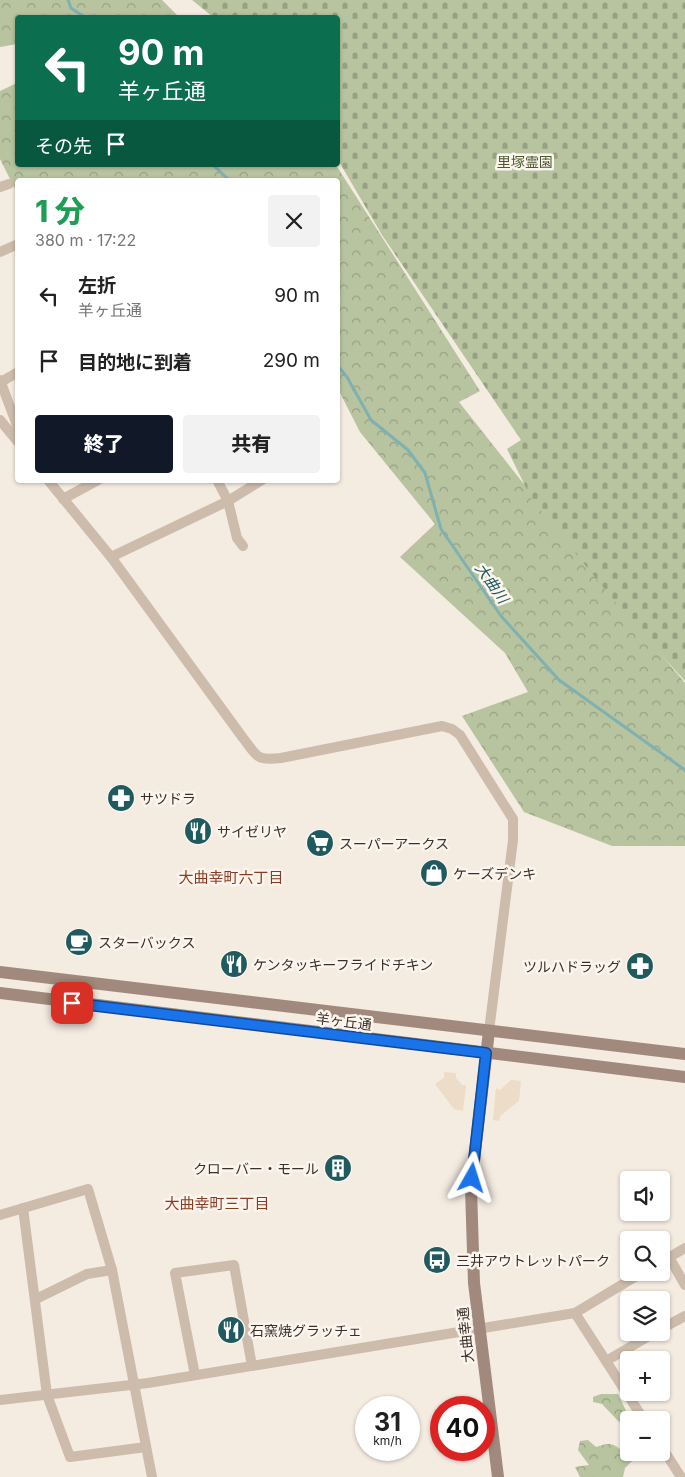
<!DOCTYPE html>
<html lang="ja">
<meta charset="utf-8">
<style>
body{margin:0;font-family:Inter,"Noto Sans JP",sans-serif;background:#f2f2f2;color:#222;height:100vh;display:flex;flex-direction:column;font-size:19px;white-space:nowrap}
*{box-sizing:border-box;margin:0}
p{font-size:16px;color:#767676}
.icon{flex:none;width:28px;height:28px;fill:none;stroke:currentColor;stroke-width:2;stroke-linecap:round;stroke-linejoin:round}
.map{position:relative;flex:1;overflow:hidden}
.details{position:absolute;left:15px;top:178px;width:325px;height:305px;display:flex;flex-direction:column;background:#fff;border-radius:5px;box-shadow:0 1px 4px #0004}
.details>*{flex:none}
.hud{position:absolute;left:15px;top:15px;width:325px;height:152px;border-radius:5px;box-shadow:0 1px 4px #0004;background:#0b6e4f;color:#fff;overflow:hidden}
.fabs{position:absolute;left:620px;top:1171px;display:grid;gap:10px}
.fabs a{display:grid;place-items:center;width:50px;height:50px;border-radius:5px;background:#fff;box-shadow:0 1px 4px #0004;font-size:25px}
.speed{position:absolute;left:355px;top:1396px;display:flex;gap:10px;font-size:25px;font-weight:700;text-align:center}
.speed>*{display:grid;place-content:center;width:65px;height:65px;border-radius:50%;background:#fff;box-shadow:0 1px 4px #0004;line-height:1}
.speed small{font-size:12px;font-weight:400}
.speed .limit{border:8px solid #d22;background:#fff;color:#111}
.pin{position:absolute;display:grid;place-items:center;width:42px;height:42px;color:#fff;margin:-21px;border-radius:10px;box-shadow:0 2px 8px #0006}
.me{position:absolute;width:55px;margin:-28px;rotate:6deg;stroke-linejoin:round;filter:drop-shadow(0 0 4px #0008)}
.turn{display:flex;align-items:center;gap:18px;height:105px;padding:0 20px;font-size:22px}
.turn .icon{width:65px;height:65px;stroke-width:2.5}
.turn b{display:block;font-size:35px;line-height:42px}
.then{display:flex;align-items:center;height:48px;padding:0 20px;background:#0003;gap:10px;font-size:19px}
.round{display:grid;place-items:center;flex:none;width:52px;height:52px;border-radius:5px;background:#f2f2f2}
.head{display:flex;align-items:center;justify-content:space-between;height:85px;padding:0 20px}
h1{font-size:30px;font-weight:800;line-height:38px;color:#1e9e55}
.action{display:flex;gap:10px;margin-top:auto;padding:10px 20px}
.action a{flex:1;height:58px;border-radius:5px;background:#111827;color:#fff;font-size:20px;font-weight:800;line-height:58px;text-align:center}
.action a+a{background:#f2f2f2;color:#222}
ul{padding:0;list-style:none}
li{display:flex;align-items:center;gap:15px;height:65px;padding:0 20px}
li div{flex:1}
li b{display:block;font-size:19px}
li em{font-style:normal}
.map>svg:first-child{display:block}
.forest{fill:url(#forest-crowns)}
.cemetery{fill:url(#cemetery-stones)}
.plaza{fill:#ecdcc8}
.lines{fill:none;stroke-linecap:round;stroke-linejoin:round}
.stream{stroke:#7fb0b2;stroke-width:3}
.street{stroke:#cdbbac;stroke-width:10}
.secondary{stroke:#a18a7d;stroke-width:12}
.route-casing{stroke:#114b97;stroke-width:12}
.route{stroke:#1a73e8;stroke-width:9}
.labels{text-anchor:middle;dominant-baseline:central;stroke-width:5;stroke-linejoin:round;paint-order:stroke}
.park-label{font-size:14px;fill:#4a5a2e;stroke:#fbf5ee}
.poi-label{font-size:14px;fill:#3b302b;stroke:#fbf5ee;text-anchor:start}
.street-label{font-size:14px;fill:#3b302b;stroke:#fbf5ee}
.water-label{font-size:15px;font-style:italic;fill:#1f5a5e;stroke:#fbf5ee}
.neighbourhood-label{font-size:15px;fill:#8c3b22;stroke:#fbf5ee}
</style>
<div class="map">
<svg width="685" height="1477" viewBox="0 0 685 1477">
<defs>
<pattern id="forest-crowns" width="20" height="18" patternUnits="userSpaceOnUse" patternTransform="scale(1.25)"><rect width="20" height="18" fill="#b8c4a0"/><path d="M2 6a3 3 0 1 1 6 0M12 15a3 3 0 1 1 6 0" fill="none" stroke="#97a083"/></pattern>
<pattern id="cemetery-stones" width="16" height="16" patternUnits="userSpaceOnUse" patternTransform="scale(1.25)"><rect width="16" height="16" fill="#b8c4a0"/><path d="M2 7V4a2 2 0 0 1 4 0v3zM10 15v-3a2 2 0 0 1 4 0v3z" fill="#97a083"/></pattern>
</defs>
<rect width="100%" height="100%" fill="#f4ebe1"/>
<g class="forest">
<polygon points="0,0 162,0 179,17 18,18 17,44 0,47"/>
<polygon points="17,83 18,165 336,165 480,391 459,402 615,599 685,683 685,846 612,846 524,812 462,716 528,692 505,653 400,557 435,524 360,432 338,389 338,180 18,180 17,193 0,159 0,91"/>
<polygon points="601,1394 618,1394 628,1415 619,1422 602,1404 593,1402 593,1397"/>
<path d="M588 1440 596 1447C611 1442 612 1443 624 1452 629 1455 631 1455 632 1461L625 1468 623 1477H580L575 1467 589 1465 578 1450 580 1441Z"/>
</g>
<polygon class="cemetery" points="192,0 685,0 685,681 634,625 532,500 507,449 521,440 382,235 338,160 338,18 213,17"/>
<g class="plaza">
<polygon points="444,1072 456,1073 456,1078 462,1085 466,1085 463,1111 454,1109 435,1084 444,1078"/>
<polygon points="511,1080 521,1081 519,1101 500,1116 499,1121 493,1120 496,1088 500,1090"/>
</g>
<g class="lines">
<g class="stream">
<polyline points="68,0 71,8 86,18"/>
<polyline points="213,165 229,180"/>
<polyline points="338,366 347,377 371,420 408,450 425,473 441,529 501,616 559,680 685,770"/>
</g>
<g class="street">
<polyline points="0,187 9,184"/>
<polyline points="0,252 18,244"/>
<polyline points="0,380 18,428"/>
<polyline points="1,382 18,372"/>
<polyline points="0,420 18,442"/>
<path d="M48 480 111 557 243 738C258 757 256 761 281 758L442 726 452 729 460 735 513 819V840L489 1031"/>
<polyline points="217,480 228,501 237,538 243,546"/>
<polyline points="63,499 98,480"/>
<polyline points="111,557 228,501 262,480"/>
<polyline points="23,1208 47,1395 70,1457 146,1447"/>
<polyline points="0,1215 88,1189 112,1270 152,1477"/>
<polyline points="669,1257 685,1285"/>
<polyline points="661,1262 685,1248"/>
<polyline points="36,1299 87,1274 112,1270"/>
<polyline points="575,1313 644,1420"/>
<polyline points="661,1329 685,1316"/>
<polyline points="606,1361 656,1332"/>
<polyline points="195,1375 175,1273 234,1265 252,1366"/>
<polyline points="0,1400 148,1383 575,1313 643,1272"/>
<polyline points="661,1446 681,1477"/>
</g>
<g class="secondary">
<polyline points="0,972 685,1054"/>
<polyline points="0,993 685,1077"/>
<polyline points="472,1178 489,1031"/>
<polyline points="471,1189 474,1283 498,1477"/>
</g>
</g>
<g class="lines">
<g class="route-casing">
<polyline id="route" points="72,1003 486,1053 472,1178"/>
</g>
<use href="#route" class="route"/>
</g>
<defs>
<g id="pharmacy-disc" transform="scale(1.4375)"><circle r="9.5" fill="#1f5a5e" stroke="#fbf5ee"/><path d="M-2-6h4v4h4v4h-4v4h-4v-4h-4v-4h4Z" fill="#fff"/></g>
<g id="restaurant-disc" transform="scale(1.4375)"><circle r="9.5" fill="#1f5a5e" stroke="#fbf5ee"/><path d="M-5-6h1v4h1v-4h1v4h1v-4h1v5L-1.5 .5V6h-2V.5L-5-1ZM5-6V6H3V1.5H1.5Q1.5-4 5-6Z" fill="#fff"/></g>
<g id="supermarket-disc" transform="scale(1.4375)"><circle r="9.5" fill="#1f5a5e" stroke="#fbf5ee"/><path d="M-6-5.5h2.5l.6 2H6L4.5 2H-2.5L-4.4-4H-6ZM-1.5 3.2a1.3 1.3 0 1 0 .1 0ZM3 3.2a1.3 1.3 0 1 0 .1 0Z" fill="#fff"/></g>
<g id="shop-disc" transform="scale(1.4375)"><circle r="9.5" fill="#1f5a5e" stroke="#fbf5ee"/><path d="M-5-2.5h2.3a2.7 3.5 0 0 1 5.4 0H5L5.5 6h-11ZM-1.5-2.5h3a1.5 2.3 0 0 0-3 0Z" fill="#fff"/></g>
<g id="cafe-disc" transform="scale(1.4375)"><circle r="9.5" fill="#1f5a5e" stroke="#fbf5ee"/><path d="M-5.5-4.5H6V0H3Q3 3.5 0 3.5H-2.5Q-5.5 3.5-5.5 0ZM3-3.2v2h1.7v-2ZM-6 4.5H4V6H-6Z" fill="#fff"/></g>
<g id="building-disc" transform="scale(1.4375)"><circle r="9.5" fill="#1f5a5e" stroke="#fbf5ee"/><path d="M-4-6H4V6H1V3H-1V6H-4ZM-2.5-4.3h1.7v1.8h-1.7ZM.8-4.3h1.7v1.8H.8ZM-2.5-1h1.7V.8h-1.7ZM.8-1h1.7V.8H.8Z" fill="#fff"/></g>
<g id="bus-disc" transform="scale(1.4375)"><circle r="9.5" fill="#1f5a5e" stroke="#fbf5ee"/><path d="M-5-6H5V4H4V6H2V4H-2V6H-4V4H-5ZM-3.5-4V0h7V-4ZM-3.5 1.2v1.5H-2V1.2ZM2 1.2v1.5H3.5V1.2Z" fill="#fff"/></g>
</defs>
<g fill-rule="evenodd">
<use href="#pharmacy-disc" x="121" y="798"/>
<use href="#restaurant-disc" x="198" y="831"/>
<use href="#supermarket-disc" x="320" y="843"/>
<use href="#shop-disc" x="434" y="873"/>
<use href="#cafe-disc" x="79" y="942"/>
<use href="#restaurant-disc" x="234" y="964"/>
<use href="#pharmacy-disc" x="640" y="966"/>
<use href="#building-disc" x="338" y="1168"/>
<use href="#bus-disc" x="437" y="1260"/>
<use href="#restaurant-disc" x="231" y="1330"/>
</g>
<g class="labels">
<g class="park-label">
<text x="525" y="161">里塚霊園</text>
</g>
<g class="poi-label">
<text x="140" y="798">サツドラ</text>
<text x="217" y="831">サイゼリヤ</text>
<text x="339" y="843">スーパーアークス</text>
<text x="453" y="873">ケーズデンキ</text>
<text x="98" y="942">スターバックス</text>
<text x="253" y="964">ケンタッキーフライドチキン</text>
<text x="621" y="966" text-anchor="end">ツルハドラッグ</text>
<text x="319" y="1168" text-anchor="end">クローバー・モール</text>
<text x="456" y="1260">三井アウトレットパーク</text>
<text x="250" y="1330">石窯焼グラッチェ</text>
</g>
<g class="street-label">
<text transform="translate(344 1021) rotate(7)">羊ヶ丘通</text>
<text transform="translate(465 1335) rotate(-96)">大曲幸通</text>
</g>
<g class="water-label">
<text transform="translate(492 583) rotate(55)">大曲川</text>
</g>
<g class="neighbourhood-label">
<text x="231" y="877">大曲幸町六丁目</text>
<text x="217" y="1203">大曲幸町三丁目</text>
</g>
</g>
</svg>
<div class="fabs">
<a><svg class="icon" aria-label="sound" viewBox="0 0 24 24"><path d="M4 9h4l5-4v14l-5-4H4zM17 9q2 3 0 6"/></svg></a>
<a><svg class="icon" aria-label="search" viewBox="0 0 24 24"><circle cx="10" cy="10" r="6"/><path d="M15 15l6 6"/></svg></a>
<a><svg class="icon" aria-label="layers" viewBox="0 0 24 24"><path d="M12 4l9 5-9 5-9-5zM3 14l9 5 9-5"/></svg></a>
<a>+</a>
<a>−</a>
</div>
<div class="speed"><div>31<small>km/h</small></div><div class="limit">40</div></div>
<div class="pin" style="left:72px;top:1003px;background:#d93025"><svg class="icon" aria-label="arrive" viewBox="0 0 24 24"><path d="M6 21V4h12l-3 4 3 4H6"/></svg></div>
<svg class="me" style="left:472px;top:1178px" viewBox="-20 -20 40 40"><path d="M0-17L14 15 0 8-14 15z" fill="#1a73e8" stroke="#fff" stroke-width="4"/></svg>
<div class="hud">
<div class="turn"><svg class="icon" aria-label="left" viewBox="0 0 24 24"><path d="M17 20v-9H6M10 6l-5 5 5 5"/></svg><div><b>90 m</b>羊ヶ丘通</div></div>
<div class="then">その先<svg class="icon" aria-label="arrive" viewBox="0 0 24 24"><path d="M6 21V4h12l-3 4 3 4H6"/></svg></div>
</div>
<section class="details">
<div class="head"><div><h1>1 分</h1><p>380 m · 17:22</p></div><a class="round"><svg class="icon" aria-label="close" viewBox="0 0 24 24"><path d="M6 6l12 12M18 6L6 18"/></svg></a></div>
<ul>
<li><svg class="icon" aria-label="left" viewBox="0 0 24 24"><path d="M17 20v-9H6M10 6l-5 5 5 5"/></svg><div><b>左折</b><p>羊ヶ丘通</p></div><em>90 m</em></li>
<li><svg class="icon" aria-label="arrive" viewBox="0 0 24 24"><path d="M6 21V4h12l-3 4 3 4H6"/></svg><div><b>目的地に到着</b></div><em>290 m</em></li>
</ul>
<div class="action"><a>終了</a><a>共有</a></div>
</section>
</div>
